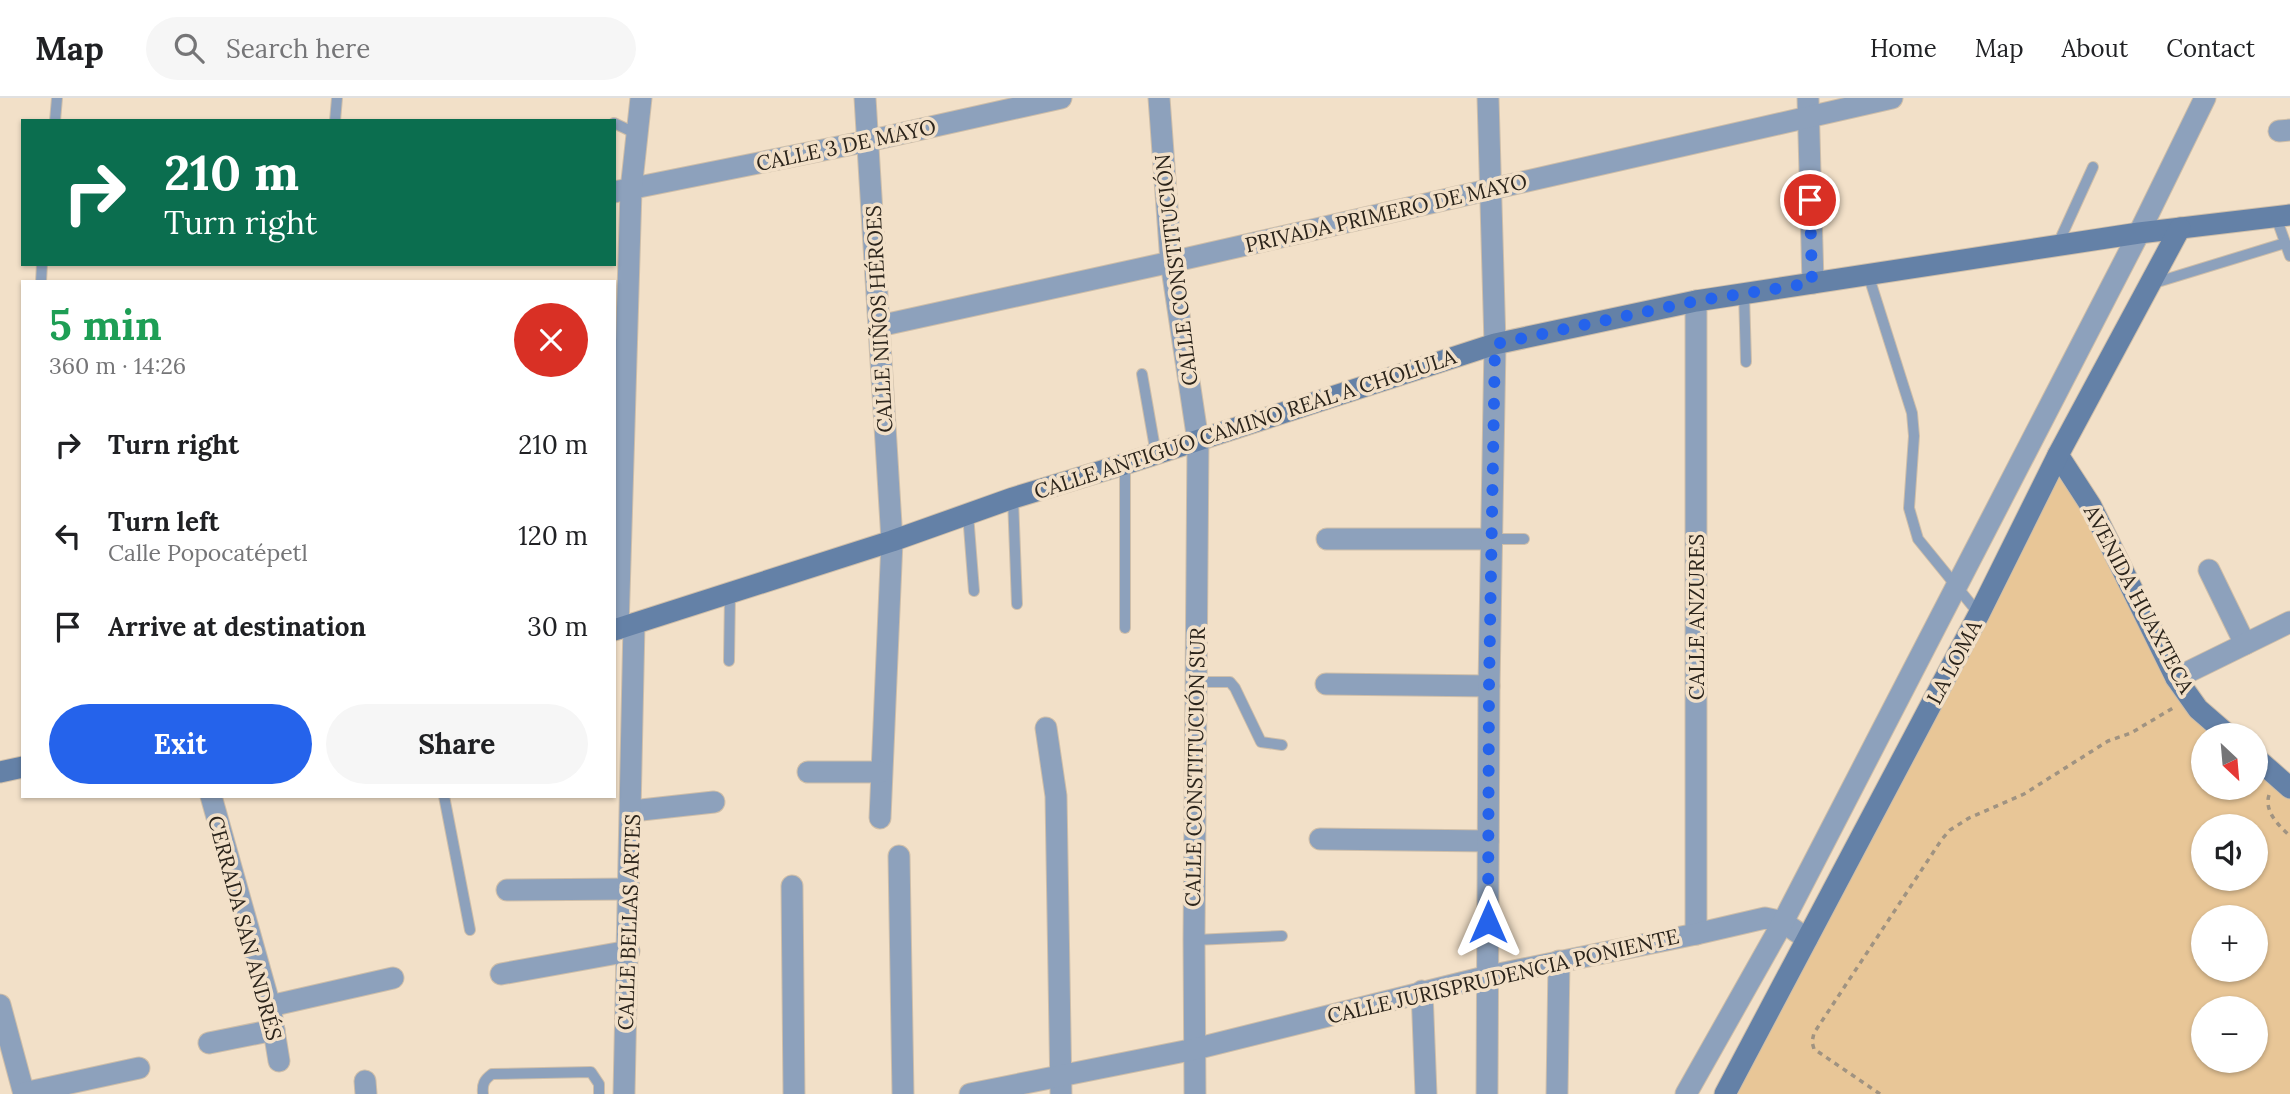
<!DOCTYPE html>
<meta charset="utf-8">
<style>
body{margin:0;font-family:Lora,serif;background:#f6f6f6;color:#202124;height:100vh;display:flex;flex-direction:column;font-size:26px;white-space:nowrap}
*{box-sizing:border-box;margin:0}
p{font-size:23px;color:#757577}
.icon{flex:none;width:38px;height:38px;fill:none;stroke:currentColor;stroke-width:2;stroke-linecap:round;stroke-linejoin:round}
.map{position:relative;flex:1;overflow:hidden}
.sheet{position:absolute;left:21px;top:182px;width:595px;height:518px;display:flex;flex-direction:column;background:#fff;border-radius:0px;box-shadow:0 2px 5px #0004}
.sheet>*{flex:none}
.guide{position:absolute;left:21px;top:21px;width:595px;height:147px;border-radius:0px;box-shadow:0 2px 5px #0004;background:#0b6e4f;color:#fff;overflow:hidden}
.needle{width:46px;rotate:154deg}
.buttons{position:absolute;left:2191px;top:625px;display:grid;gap:14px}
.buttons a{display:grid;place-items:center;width:77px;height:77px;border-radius:50%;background:#fff;box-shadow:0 2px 5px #0004;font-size:35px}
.pin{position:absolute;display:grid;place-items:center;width:60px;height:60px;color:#fff;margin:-30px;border:4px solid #fff;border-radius:50%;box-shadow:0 2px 7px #0007}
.me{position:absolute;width:77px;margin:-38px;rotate:0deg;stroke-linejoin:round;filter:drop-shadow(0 0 5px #0008)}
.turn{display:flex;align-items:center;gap:24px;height:147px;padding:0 28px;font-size:32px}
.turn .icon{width:91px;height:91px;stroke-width:2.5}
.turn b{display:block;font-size:49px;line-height:60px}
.round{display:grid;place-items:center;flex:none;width:74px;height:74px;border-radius:37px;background:#f6f6f6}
.overview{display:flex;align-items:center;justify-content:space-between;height:119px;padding:0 28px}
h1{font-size:42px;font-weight:800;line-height:52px;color:#1e9e55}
.cta{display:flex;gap:14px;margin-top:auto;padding:14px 28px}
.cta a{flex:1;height:80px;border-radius:42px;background:#2563eb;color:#fff;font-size:28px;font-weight:800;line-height:80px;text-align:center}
.cta a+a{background:#f6f6f6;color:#202124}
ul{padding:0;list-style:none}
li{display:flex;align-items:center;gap:21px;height:91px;padding:0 28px}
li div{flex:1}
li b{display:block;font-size:26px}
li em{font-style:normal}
header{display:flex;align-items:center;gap:42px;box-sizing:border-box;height:98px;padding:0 35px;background:#fff;border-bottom:2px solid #e0e0e0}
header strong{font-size:33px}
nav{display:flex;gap:38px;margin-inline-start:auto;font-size:24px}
.search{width:490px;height:63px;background:#f6f6f6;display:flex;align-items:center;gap:18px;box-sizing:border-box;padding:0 24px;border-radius:38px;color:#757577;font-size:26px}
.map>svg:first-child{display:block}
.green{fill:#e8c697;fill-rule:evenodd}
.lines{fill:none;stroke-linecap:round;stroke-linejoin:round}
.lane-casing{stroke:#cebea9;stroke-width:12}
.street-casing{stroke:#cebea9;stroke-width:23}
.secondary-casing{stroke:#cebea9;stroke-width:23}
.path{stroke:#a09381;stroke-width:3.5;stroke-dasharray:5 5;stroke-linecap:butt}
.lane{stroke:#8da1bc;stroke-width:10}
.street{stroke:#8da1bc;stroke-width:21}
.secondary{stroke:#6481a7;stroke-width:21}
.route{stroke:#2563eb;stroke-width:12;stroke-dasharray:0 21.6}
.labels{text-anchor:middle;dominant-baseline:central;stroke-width:7;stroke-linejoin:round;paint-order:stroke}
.street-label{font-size:21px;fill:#2b241b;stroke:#f2e0c8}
</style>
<header>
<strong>Map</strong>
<div class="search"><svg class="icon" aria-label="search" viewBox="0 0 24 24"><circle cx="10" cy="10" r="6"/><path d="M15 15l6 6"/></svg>Search here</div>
<nav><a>Home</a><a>Map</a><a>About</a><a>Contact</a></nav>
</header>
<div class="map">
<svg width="2290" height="996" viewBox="0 0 2290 996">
<rect width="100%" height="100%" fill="#f2e0c8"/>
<path class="green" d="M2058 357 2176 580 2228 637H2203V690H2256V660L2290 690V996H1725ZM2203 728H2256V780H2203ZM2203 819H2256V872H2203ZM2203 910H2256V962H2203Z"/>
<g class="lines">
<g class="lane-casing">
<g id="lane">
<polyline points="55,23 57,0"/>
<polyline points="335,23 337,0"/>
<polyline points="614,25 637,36"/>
<polyline points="2276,119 2290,158"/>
<polyline points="2057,148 2093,69"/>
<polyline points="1868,176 1912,315 1914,338 1909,410 1918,441 1979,516"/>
<polyline points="41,184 42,166"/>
<polyline points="2151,186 2285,145"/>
<polyline points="1744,195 1746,264"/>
<polyline points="1142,276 1156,356"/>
<polyline points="1013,400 1017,506"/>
<polyline points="968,416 974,493"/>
<polyline points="1493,441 1524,441"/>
<polyline points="1125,530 1125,366"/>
<polyline points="729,563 730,496"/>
<polyline points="1196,584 1230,584 1235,590 1261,644 1282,647"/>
<polyline points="444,698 470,832"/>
<polyline points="1194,842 1282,838"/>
<path d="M483 996C482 986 484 982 492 976L591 974 599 986V996"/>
</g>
</g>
<g class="street-casing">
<g id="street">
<polyline points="865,0 892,443 880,720"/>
<polyline points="1159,0 1171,164 1198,343 1194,842 1195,996"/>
<polyline points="1808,0 1813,185"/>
<polyline points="2279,33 2290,32"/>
<polyline points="614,94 868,43 1061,0"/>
<polyline points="1696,203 1696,836"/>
<polyline points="879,228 1171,164 1892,0"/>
<polyline points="1327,441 1493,441"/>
<polyline points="2209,472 2245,546"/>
<polyline points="618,531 631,92 641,0"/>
<polyline points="2176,580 2290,524"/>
<polyline points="1326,586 1489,588"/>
<polyline points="1046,630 1056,698 1061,996"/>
<polyline points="808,674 880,674"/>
<polyline points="211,698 270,908 279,963"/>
<polyline points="632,713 714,704"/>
<polyline points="1320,741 1488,743"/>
<polyline points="899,758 903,996"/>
<polyline points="792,788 794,996"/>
<polyline points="507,792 629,791"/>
<polyline points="501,876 629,853"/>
<polyline points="1422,893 1426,996"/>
<polyline points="0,907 24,996"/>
<polyline points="270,908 393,880"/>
<polyline points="209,945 274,932"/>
<polyline points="365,983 366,996"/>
<polyline points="24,995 139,970"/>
<polyline points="624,996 634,526"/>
<polyline points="970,996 1195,951 1489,878 1696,836 1765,820 1783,824 1807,841"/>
<polyline points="1487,996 1489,588 1495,246 1488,0"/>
<polyline points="1557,996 1559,863"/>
<polyline points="1686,996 1783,824 2139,135 2205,0"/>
</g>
</g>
<g class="secondary-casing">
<g id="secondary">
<polyline points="2058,357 2091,408 2176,580 2198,611 2228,637"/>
<polyline points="614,532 892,443 1013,400 1125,366 1495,246 1696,203 2139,135 2290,117"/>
<polyline points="2256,660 2290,690"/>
<polyline points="0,674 23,669"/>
<polyline points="1725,996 1979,516 2058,357 2180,130"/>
</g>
</g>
<g class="path">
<path d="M2269 697C2264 713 2278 727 2290 738"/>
<polyline points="1880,996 1814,951 1812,944 1814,935 1942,741 1950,732 1969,720 2024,696 2108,643 2131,635 2173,610"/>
</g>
<use href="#lane" class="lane"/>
<use href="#street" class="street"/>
<use href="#secondary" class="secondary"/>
</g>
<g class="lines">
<polyline class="route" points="1488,824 1489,588 1495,246 1696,203 1812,185 1810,102"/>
</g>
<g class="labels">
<g class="street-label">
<text transform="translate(846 47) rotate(-12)">CALLE 3 DE MAYO</text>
<text transform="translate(1386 115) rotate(-13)">PRIVADA PRIMERO DE MAYO</text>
<text transform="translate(1176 172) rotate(-97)">CALLE CONSTITUCIÓN</text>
<text transform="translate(879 221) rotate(-93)">CALLE NIÑOS HÉROES</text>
<text transform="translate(1245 326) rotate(-18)">CALLE ANTIGUO CAMINO REAL A CHOLULA</text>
<text transform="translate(2139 501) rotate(62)">AVENIDA HUAXTECA</text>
<text transform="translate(1696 519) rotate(-90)">CALLE ANZURES</text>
<text transform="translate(1954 564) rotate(-62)">LA LOMA</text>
<text transform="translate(1195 669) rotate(-89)">CALLE CONSTITUCIÓN SUR</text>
<text transform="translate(629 824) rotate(-88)">CALLE BELLAS ARTES</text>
<text transform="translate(245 830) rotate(75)">CERRADA SAN ANDRÉS</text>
<text transform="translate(1503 878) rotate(-13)">CALLE JURISPRUDENCIA PONIENTE</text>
</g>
</g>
</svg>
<div class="buttons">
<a><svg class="needle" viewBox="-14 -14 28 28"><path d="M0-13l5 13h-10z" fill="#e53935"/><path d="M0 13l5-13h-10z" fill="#757577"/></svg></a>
<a><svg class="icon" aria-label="sound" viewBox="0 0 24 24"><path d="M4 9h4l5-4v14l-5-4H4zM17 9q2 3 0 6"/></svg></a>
<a>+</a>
<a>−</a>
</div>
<div class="pin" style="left:1810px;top:102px;background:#d93025"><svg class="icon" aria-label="arrive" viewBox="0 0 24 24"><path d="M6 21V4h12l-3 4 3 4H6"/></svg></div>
<svg class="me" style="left:1488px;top:824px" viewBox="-20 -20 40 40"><path d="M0-17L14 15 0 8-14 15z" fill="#2563eb" stroke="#fff" stroke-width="4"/></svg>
<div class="guide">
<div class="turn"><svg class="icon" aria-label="right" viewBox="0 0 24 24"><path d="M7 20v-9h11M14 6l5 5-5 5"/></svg><div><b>210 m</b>Turn right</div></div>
</div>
<section class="sheet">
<div class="overview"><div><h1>5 min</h1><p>360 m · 14:26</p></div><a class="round" style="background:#d93025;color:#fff"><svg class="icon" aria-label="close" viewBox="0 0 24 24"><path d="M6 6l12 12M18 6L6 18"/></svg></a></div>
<ul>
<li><svg class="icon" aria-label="right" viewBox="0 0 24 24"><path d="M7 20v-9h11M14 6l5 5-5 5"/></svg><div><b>Turn right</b></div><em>210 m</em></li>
<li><svg class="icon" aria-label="left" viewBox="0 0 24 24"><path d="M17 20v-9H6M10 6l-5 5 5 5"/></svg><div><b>Turn left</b><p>Calle Popocatépetl</p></div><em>120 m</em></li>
<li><svg class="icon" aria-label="arrive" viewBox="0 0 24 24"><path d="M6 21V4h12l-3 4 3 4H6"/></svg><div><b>Arrive at destination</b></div><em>30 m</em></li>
</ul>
<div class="cta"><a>Exit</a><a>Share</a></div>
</section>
</div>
